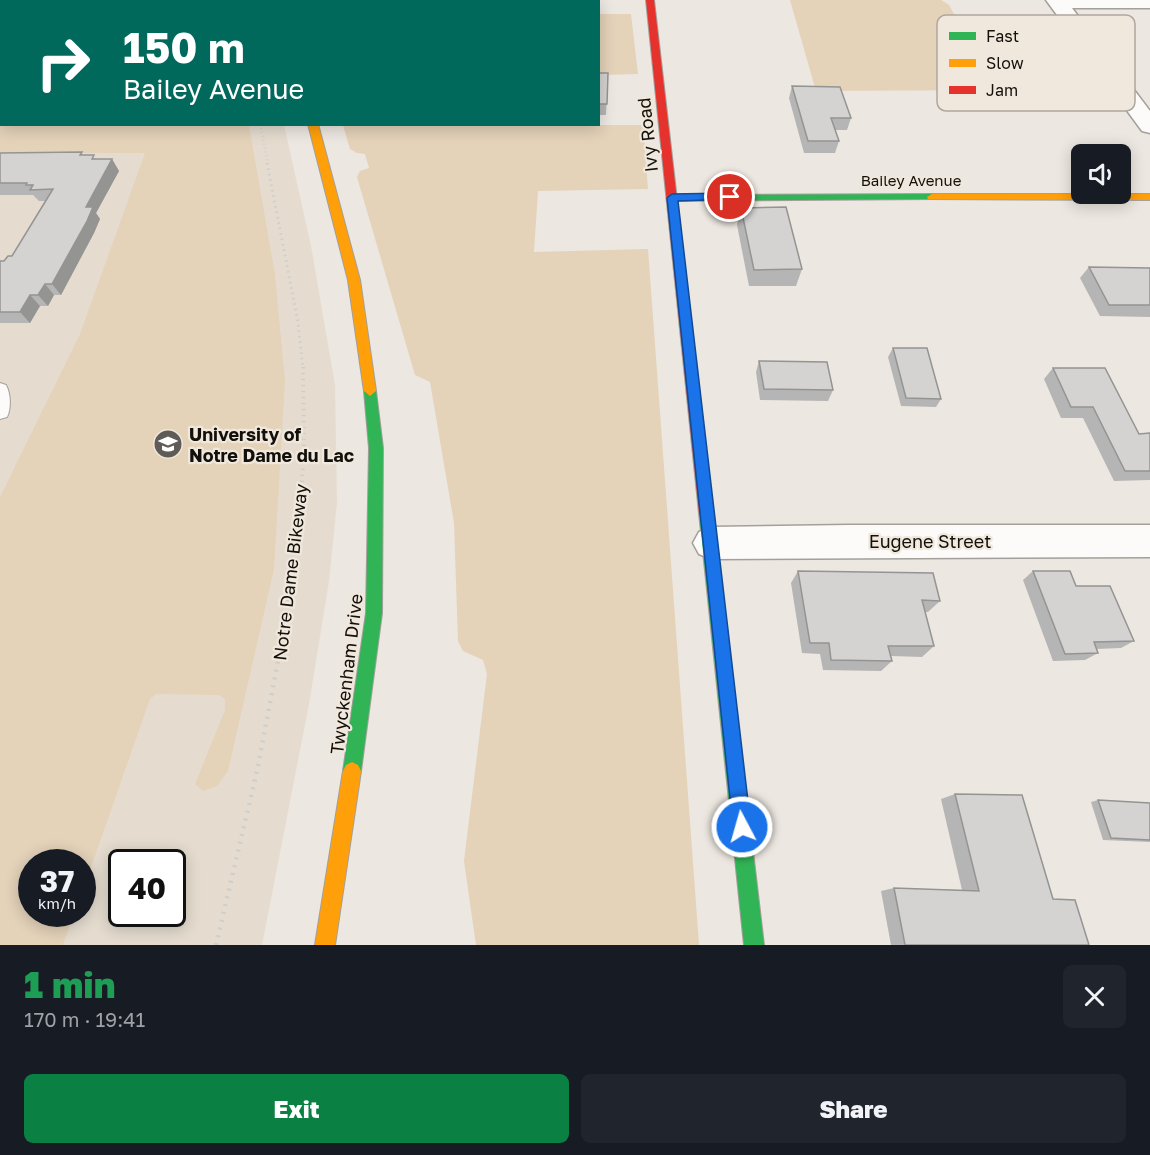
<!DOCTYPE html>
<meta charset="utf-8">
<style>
body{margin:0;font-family:"Golos Text",sans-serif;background:#20242c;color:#f1f3f6;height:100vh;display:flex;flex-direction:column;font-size:22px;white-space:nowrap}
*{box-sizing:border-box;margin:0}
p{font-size:20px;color:#9ea1a6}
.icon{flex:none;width:33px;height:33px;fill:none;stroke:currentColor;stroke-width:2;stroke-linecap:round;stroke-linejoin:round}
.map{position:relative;height:945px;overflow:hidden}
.details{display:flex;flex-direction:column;background:#171b24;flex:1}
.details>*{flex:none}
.hud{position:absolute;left:0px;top:0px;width:600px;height:126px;box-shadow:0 3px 15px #0003;background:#00695c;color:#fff;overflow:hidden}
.tools{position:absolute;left:1071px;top:144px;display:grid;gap:12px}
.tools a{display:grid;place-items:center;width:60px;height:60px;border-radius:9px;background:#171b24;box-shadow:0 3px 15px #0003;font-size:30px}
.speed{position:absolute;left:18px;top:849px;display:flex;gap:12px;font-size:30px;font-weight:700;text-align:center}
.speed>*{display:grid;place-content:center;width:78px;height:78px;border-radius:50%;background:#171b24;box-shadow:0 3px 15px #0003;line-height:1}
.speed small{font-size:15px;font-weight:400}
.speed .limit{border:3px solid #111;border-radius:9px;background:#fff;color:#111}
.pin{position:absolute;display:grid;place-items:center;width:51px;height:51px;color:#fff;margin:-26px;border:3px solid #fff;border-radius:50%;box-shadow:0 2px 6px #0007}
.me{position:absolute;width:66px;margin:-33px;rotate:354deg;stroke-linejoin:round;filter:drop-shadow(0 0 4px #0008)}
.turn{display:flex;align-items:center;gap:21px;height:126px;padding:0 24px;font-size:27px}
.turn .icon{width:78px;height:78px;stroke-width:2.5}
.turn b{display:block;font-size:42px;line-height:51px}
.round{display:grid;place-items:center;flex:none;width:63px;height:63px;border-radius:9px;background:#20242c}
.overview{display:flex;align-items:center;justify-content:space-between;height:102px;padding:0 24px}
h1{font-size:36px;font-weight:800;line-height:45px;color:#1e9e55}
.button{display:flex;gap:12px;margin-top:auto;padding:12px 24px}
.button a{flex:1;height:69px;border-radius:9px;background:#0b8043;color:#fff;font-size:24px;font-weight:800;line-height:69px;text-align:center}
.button a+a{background:#20242c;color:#f1f3f6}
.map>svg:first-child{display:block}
.built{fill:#e5dccf;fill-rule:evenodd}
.green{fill:#e4d2b9}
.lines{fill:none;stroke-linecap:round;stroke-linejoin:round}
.lane-casing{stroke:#a3a09b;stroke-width:2}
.street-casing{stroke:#a3a09b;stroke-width:3}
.fast-casing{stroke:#a3a09b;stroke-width:2}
.slow-casing{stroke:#a3a09b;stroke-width:2}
.jam-casing{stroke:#a3a09b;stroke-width:2}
.path-far3{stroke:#cececc;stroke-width:2;stroke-dasharray:1 3;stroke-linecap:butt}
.path-far2{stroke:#cececc;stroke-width:3;stroke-dasharray:1.5 4;stroke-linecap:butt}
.path-far1{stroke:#cececc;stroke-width:4;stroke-dasharray:1.5 4.5;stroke-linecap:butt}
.path{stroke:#cececc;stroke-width:4.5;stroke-dasharray:2 6;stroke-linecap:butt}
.lane{fill:#fcfbfa;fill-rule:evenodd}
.street{fill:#fcfbfa;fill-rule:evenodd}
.fast{fill:#30b455;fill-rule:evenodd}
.slow{fill:#ff9f0a;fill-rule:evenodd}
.jam{fill:#e5322d;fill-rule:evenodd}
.wall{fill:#b6b5b5}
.shaded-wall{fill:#949493}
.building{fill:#d4d3d2;stroke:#949493;stroke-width:1.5}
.route{fill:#1a73e8;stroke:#114b97;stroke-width:1.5}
.labels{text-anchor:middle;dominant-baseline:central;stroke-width:4.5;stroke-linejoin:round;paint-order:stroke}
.far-street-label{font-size:15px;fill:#13100c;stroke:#f0e8dc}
.street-label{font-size:18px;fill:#13100c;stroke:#f0e8dc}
.poi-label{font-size:18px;font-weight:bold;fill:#13100c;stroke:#f0e8dc;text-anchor:start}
.key{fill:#f0e8dc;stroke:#aea79e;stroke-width:1.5}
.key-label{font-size:16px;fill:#13100c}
</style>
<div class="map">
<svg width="1150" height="945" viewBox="0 0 1150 945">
<rect width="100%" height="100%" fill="#ece7e0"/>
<path class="built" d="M0 0H256L2 2V124L284 125 311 246 335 385 337 503 329 581 309 704 262 945H0ZM32 862H82V914H32ZM122 862H172V914H122Z"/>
<g class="green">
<polygon points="0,0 212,0 2,2 2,124 249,125 275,275 285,381 274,569 228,771 217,786 203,791 195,784 225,710 225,699 219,695 156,694 150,699 83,890 82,862 32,862 32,914 74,914 63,945 0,945 0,497 80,334 145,153 0,153"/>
<polygon points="306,0 518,0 521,1 307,2"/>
<polygon points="790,0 941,0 949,5 995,90 816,91"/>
<polygon points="598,14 631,14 638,74 599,75"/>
<polygon points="343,125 643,125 648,189 538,191 534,252 648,249 699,945 476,945 464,861 487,674 483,660 463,651 458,641 454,523 430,382 415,375 357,177 360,171 369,168 365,154 357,153 350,149"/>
</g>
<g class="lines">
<g class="lane-casing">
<path id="lane" d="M0 383 6 385C11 394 11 409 7 417L0 419Z"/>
</g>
<g class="street-casing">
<g id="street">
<polygon points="1046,0 1150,0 1150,8 1072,8 1150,111 1150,133 1142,131"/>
<polygon points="849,525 1150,525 1150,557 711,559 699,554 693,543 699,532 711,527"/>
</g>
</g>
<g class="fast-casing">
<g id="fast">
<polygon points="276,0 284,0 285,2 277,2"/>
<polygon points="932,194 937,197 936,199 672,201 667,198 672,195"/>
<polygon points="370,386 376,391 383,448 382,613 361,771 358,777 352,780 346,777 343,771 366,613 369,448 364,391"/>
<polygon points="706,507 711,509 713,513 764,945 744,945 699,513 701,509"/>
</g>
</g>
<g class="slow-casing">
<g id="slow">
<polygon points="308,124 318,124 360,280 376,391 370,396 364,391 348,280"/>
<polygon points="932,194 1150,194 1150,200 928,199 927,197"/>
<polygon points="352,762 358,765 361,771 335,945 315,945 343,771 346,765"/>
</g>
</g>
<g class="jam-casing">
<polygon id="jam" points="646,0 654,0 713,513 711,517 706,519 701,517 699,513"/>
</g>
<polyline class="path-far3" points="260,124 268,164"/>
<polyline class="path-far2" points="267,163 298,322 303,369"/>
<polyline class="path-far1" points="285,625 299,534 304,444 303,367"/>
<polyline class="path" points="216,945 257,771 285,624"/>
<use href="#lane" class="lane"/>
<use href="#street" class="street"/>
<use href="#fast" class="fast"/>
<use href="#slow" class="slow"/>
<use href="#jam" class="jam"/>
</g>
<g class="wall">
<rect x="557" y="0" width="37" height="2"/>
<polygon points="598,73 608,73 606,115 598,115"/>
<polygon points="792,86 851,118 847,130 835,130 839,141 835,153 804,153 789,98"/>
<polygon points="0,153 84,155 97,159 112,159 119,171 96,213 100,219 94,233 61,295 54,295 48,306 40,306 30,323 0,323 0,261 4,261 12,256 45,201 39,201 33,195 0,195"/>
<polygon points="741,208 802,269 796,286 749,286 737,225"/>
<polygon points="1089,267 1150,268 1150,317 1100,316 1080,278"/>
<polygon points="893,348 941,399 936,407 901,406 888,357"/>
<polygon points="759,361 833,390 828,401 760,400 756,372"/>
<polygon points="1053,368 1139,434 1150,433 1150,480 1114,481 1083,418 1061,418 1044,379"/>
<polygon points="798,571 940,601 928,612 925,612 934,646 922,657 891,656 892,661 881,671 823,670 820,654 802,653 791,583"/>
<polygon points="1033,571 1076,586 1134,641 1121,648 1096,649 1098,653 1085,660 1053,661 1023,580"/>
<polygon points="955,794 1053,899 1089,945 891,945 881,891 894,888 962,890 941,799"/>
<polygon points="1098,800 1150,803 1150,842 1103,840 1091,802"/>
</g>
<g class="shaded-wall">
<polygon points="112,159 119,171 96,213 100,219 94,233 61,295 52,284 86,207"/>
<polygon points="45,284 54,295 48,306 38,295"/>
<polygon points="30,295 40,306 30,323 20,312"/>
</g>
<g class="building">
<polygon points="598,73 608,73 607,104 598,104"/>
<polygon points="792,86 840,87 851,118 831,118 839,141 808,141"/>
<polygon points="82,152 80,155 94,155 92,159 112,159 86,207 93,207 87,221 52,284 45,284 38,295 30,295 20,312 0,312 0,261 4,261 8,256 12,256 53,189 30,190 33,185 26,185 27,183 0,183 0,153"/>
<polygon points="786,207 802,269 754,270 741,208"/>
<polygon points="1089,267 1150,268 1150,305 1109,305"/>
<polygon points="893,348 927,348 941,399 906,398"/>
<polygon points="759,361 827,362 833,390 764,389"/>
<polygon points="1053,368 1105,368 1139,434 1150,433 1150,471 1125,471 1093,407 1071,407"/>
<polygon points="798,571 933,573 940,601 922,600 934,646 888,646 892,661 831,660 829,643 810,643"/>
<polygon points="1033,571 1070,571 1076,586 1110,586 1134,641 1094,642 1098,653 1065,654"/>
<polygon points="955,794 1022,795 1053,899 1075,900 1089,945 905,945 894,888 979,891"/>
<polygon points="1098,800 1150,803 1150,840 1111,838"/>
</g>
<polygon class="route" points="730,193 735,197 734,199 678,201 751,827 748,833 742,836 735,833 733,827 667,198 672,194"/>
<defs>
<g id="university-disc" transform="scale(1.5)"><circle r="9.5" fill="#5f5b56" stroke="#f0e8dc"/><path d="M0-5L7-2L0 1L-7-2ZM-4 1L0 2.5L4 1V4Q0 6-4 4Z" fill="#fff"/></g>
</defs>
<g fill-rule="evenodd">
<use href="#university-disc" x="168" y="444"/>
</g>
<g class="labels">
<g class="far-street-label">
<text x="911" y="180">Bailey Avenue</text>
</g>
<g class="street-label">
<text transform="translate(647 135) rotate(-96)">Ivy Road</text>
<text x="930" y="541">Eugene Street</text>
<text transform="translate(290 572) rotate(-83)">Notre Dame Bikeway</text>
<text transform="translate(346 674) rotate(-83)">Twyckenham Drive</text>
</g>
<g class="poi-label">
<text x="189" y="434">University of<tspan x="189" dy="21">Notre Dame du Lac</tspan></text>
</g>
</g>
<rect x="937" y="15" width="198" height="96" rx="9" class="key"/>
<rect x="949" y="32" width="27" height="8" fill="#30b455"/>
<rect x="949" y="59" width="27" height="8" fill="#ff9f0a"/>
<rect x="949" y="86" width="27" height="8" fill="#e5322d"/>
<g class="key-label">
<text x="986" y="42">Fast</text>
<text x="986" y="69">Slow</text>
<text x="986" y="96">Jam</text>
</g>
</svg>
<div class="tools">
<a><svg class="icon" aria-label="sound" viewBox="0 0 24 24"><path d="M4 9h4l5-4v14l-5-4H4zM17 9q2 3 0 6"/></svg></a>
</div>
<div class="speed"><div>37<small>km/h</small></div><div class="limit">40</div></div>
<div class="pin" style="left:730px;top:197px;background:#d93025"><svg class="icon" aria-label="arrive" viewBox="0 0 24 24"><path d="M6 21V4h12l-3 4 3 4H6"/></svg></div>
<svg class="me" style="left:742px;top:827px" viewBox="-20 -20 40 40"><circle r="17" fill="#1a73e8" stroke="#fff" stroke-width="3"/><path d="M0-11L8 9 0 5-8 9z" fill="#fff"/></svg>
<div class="hud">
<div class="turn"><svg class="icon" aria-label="right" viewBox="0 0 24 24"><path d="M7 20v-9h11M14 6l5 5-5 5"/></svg><div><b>150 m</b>Bailey Avenue</div></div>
</div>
</div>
<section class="details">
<div class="overview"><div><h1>1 min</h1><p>170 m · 19:41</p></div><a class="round"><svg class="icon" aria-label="close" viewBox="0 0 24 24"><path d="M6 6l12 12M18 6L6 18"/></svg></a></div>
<div class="button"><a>Exit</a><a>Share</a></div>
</section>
